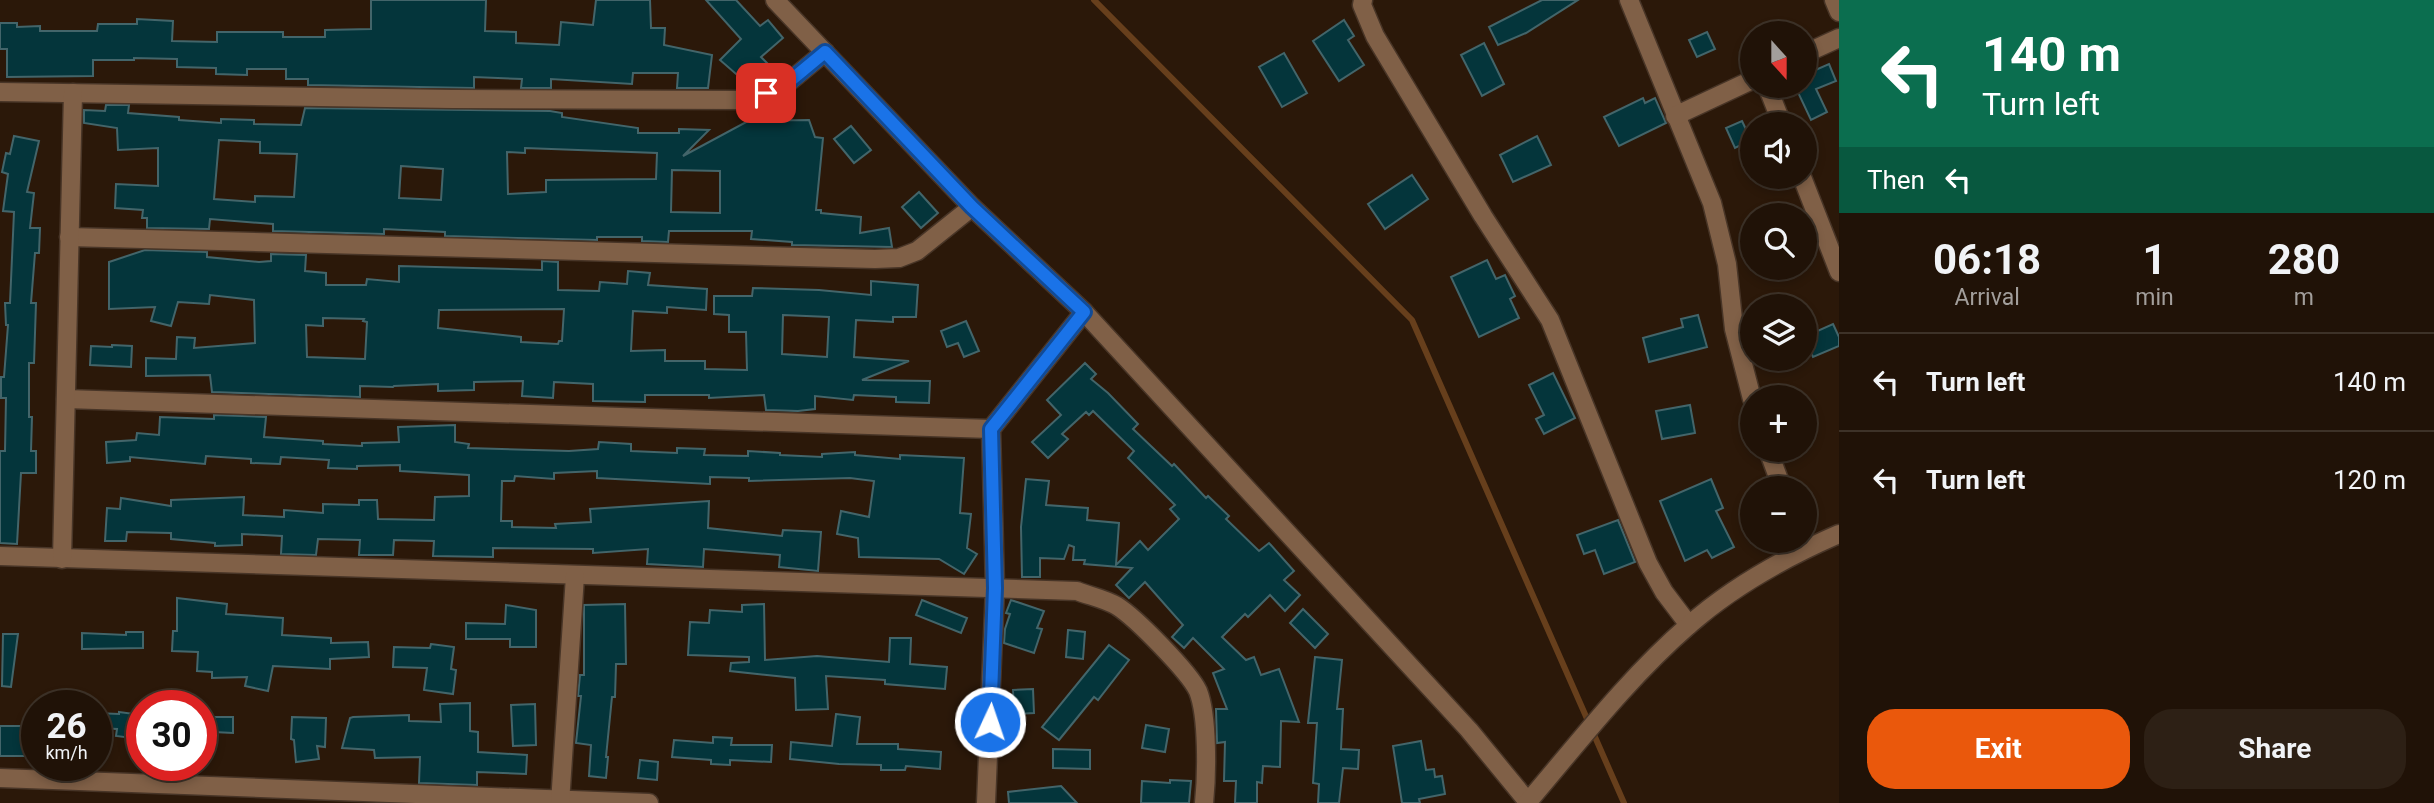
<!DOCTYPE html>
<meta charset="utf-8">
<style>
body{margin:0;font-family:Roboto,sans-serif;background:#2d2015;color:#f1f3f6;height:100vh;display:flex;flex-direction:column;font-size:26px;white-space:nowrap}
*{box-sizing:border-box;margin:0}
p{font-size:23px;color:#a29e9b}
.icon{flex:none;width:38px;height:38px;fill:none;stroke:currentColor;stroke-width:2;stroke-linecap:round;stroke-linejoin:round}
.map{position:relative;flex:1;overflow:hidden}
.panel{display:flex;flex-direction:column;background:#201207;width:595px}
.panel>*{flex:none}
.hud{background:#0b6e4f;color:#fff;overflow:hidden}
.needle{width:46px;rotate:159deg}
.fabs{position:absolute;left:1740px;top:21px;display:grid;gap:14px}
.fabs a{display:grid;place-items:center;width:77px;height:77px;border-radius:50%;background:#201207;box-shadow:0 4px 10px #0003,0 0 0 2px #3d3228;font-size:35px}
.speed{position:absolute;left:21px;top:690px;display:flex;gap:14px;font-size:35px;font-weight:700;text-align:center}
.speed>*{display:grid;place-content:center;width:91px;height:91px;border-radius:50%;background:#201207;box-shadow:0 4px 10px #0003,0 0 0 2px #3d3228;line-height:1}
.speed small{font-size:18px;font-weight:400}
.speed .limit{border:10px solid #d22;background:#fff;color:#111}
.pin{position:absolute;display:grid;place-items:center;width:60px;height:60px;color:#fff;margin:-30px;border-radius:14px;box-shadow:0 4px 10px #0006}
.me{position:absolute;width:77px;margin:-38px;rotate:3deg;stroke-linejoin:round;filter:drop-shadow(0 0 5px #0008)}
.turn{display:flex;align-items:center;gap:24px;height:147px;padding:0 28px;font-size:32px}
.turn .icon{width:91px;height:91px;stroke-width:2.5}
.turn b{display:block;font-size:49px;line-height:60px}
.then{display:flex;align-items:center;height:66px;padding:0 28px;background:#0003;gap:14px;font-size:26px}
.eta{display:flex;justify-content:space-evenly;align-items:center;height:119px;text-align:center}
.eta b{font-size:42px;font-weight:700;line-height:49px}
.primary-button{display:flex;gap:14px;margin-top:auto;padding:14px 28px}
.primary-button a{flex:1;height:80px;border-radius:28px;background:#ea580c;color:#fff;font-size:28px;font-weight:700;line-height:80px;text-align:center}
.primary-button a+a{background:#2d2015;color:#f1f3f6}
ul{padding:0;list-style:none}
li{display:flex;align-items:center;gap:21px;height:98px;padding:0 28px;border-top:2px solid #3d3228}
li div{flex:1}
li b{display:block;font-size:26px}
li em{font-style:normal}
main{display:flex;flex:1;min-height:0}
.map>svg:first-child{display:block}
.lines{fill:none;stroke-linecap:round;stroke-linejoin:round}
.stream{stroke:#673f1c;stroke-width:6}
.building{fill:#04353b;stroke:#43656a;stroke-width:2;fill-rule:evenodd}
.minor-casing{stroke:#483527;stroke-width:21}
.minor{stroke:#806047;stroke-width:18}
.route-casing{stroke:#114b97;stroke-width:18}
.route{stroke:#1a73e8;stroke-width:12}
</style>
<main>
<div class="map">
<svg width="1839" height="803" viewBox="0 0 1839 803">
<rect width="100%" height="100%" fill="#2b1809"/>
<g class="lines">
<polyline class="stream" points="1094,0 1412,320 1624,803"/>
</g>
<g class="building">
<polygon points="371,0 486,0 485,31 516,32 516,43 559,45 561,22 593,25 596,0 650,0 651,28 665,28 664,45 712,55 708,88 677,88 678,73 633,73 632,84 551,79 551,88 521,88 522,79 474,77 474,88 308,85 308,79 286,79 286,69 247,69 247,75 216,74 216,68 177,67 177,59 134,58 134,60 93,60 93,76 7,77 7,49 0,49 0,23 17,23 17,27 40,26 40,31 97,31 98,24 137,24 137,19 173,21 172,41 217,42 217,32 283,32 283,37 325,37 325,30 371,29"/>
<polygon points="706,0 736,0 760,26 768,20 783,38 761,57 771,67 751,87 720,60 741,39"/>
<polygon points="1542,0 1578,0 1526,33 1498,45 1489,27"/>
<polygon points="1344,20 1354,36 1348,40 1364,65 1339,81 1313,41"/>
<polygon points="1707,32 1715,49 1697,57 1689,40"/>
<polygon points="1484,43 1504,84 1482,96 1461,55"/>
<polygon points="1284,53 1307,93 1282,107 1259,67"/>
<polygon points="1829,64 1836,81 1816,89 1827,112 1811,120 1795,86 1804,86 1804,75"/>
<polygon points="1643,98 1645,103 1655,98 1666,123 1619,146 1604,117"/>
<path d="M106 105H129L128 113 179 117V120L221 123V119L254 120V124L301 125 305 108 550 111 562 113V117L638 128V133H679V129L709 130 683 156 748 121 809 120 815 137 823 138 816 210H821V213L861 217 860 233 889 228 892 247 792 245V242L751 239 752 231H669L668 242 642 241V237H597V240L445 236V232L384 229V234L273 231V224L210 219 209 229 147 228V218H142L143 210 115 208 116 184 158 186V148L118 150 117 128 84 123V110L105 111ZM219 140 260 142V153L297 154 294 197 255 196V202L214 199ZM525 148 657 153 656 179 546 180V192L508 194 507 152 525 153ZM401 166 443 169 441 200 399 198ZM672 170 720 171V213L671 212Z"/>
<polygon points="1742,121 1751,140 1735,148 1726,128"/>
<polygon points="851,126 871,150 854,163 834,139"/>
<polygon points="14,136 39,141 27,192 34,193 30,228 40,228 39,253 35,253 31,303 36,303 34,363 29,363 29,417 32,417 31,451 36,451 36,473 21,473 17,544 0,543 0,451 5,451 6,398 1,398 1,377 4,377 8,325 6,325 5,303 10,303 14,212 3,211 8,174 2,172 6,153 10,154"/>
<polygon points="1537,136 1551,165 1513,182 1500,155"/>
<polygon points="1412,175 1428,199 1385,229 1368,204"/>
<polygon points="919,192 938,213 921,228 902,207"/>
<path d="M145 250 207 252V257L259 262 271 261V254L306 255 305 271 326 273V285H366L367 279 399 282V266L542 270V261L558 262V290L599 291 600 282 627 284 628 271 650 273 648 285 707 289 706 310 667 307V313L633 311 631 351 665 350V361H705V369L747 370 746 332H729V315L714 314V296H752L753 288 819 290 871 295V281L918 285 916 317H893V322L856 320 854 357 909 361 862 380 930 381 929 403 896 402V397L854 395 853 400 815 396V409L798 411 766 410 764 395 709 398V395H645V402L593 401V384L554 382 553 398 522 396 523 381 474 382V390L438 391V384L394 386 393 387 360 386V397L212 392 210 375 146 376V358L176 359 177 337 195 338 194 348 255 343 254 300 210 295 209 304 178 302 171 326 151 321 155 307 109 309V262ZM564 309 562 341H559L558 344 521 342V337L438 328 439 310ZM783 315 829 317 827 357 782 354ZM323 318 364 319 363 321 367 322 365 359 307 357 306 325 323 326Z"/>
<polygon points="1487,260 1496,279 1505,275 1515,296 1510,299 1519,318 1479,337 1451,277"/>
<polygon points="1698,315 1707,347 1649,362 1643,338 1683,327 1681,319"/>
<polygon points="966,321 979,351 964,357 958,343 947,347 941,331"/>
<polygon points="1833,324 1839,337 1839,346 1813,357 1804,337"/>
<polygon points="112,345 132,346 131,367 90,365 91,346 112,347"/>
<polygon points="1085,363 1096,374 1091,379 1108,393 1138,424 1133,429 1172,466 1174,464 1206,498 1208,496 1229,516 1226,519 1259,551 1269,543 1294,571 1284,580 1300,595 1285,611 1270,595 1248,617 1245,614 1222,637 1246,660 1254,657 1261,675 1279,669 1299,722 1281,721 1280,767 1263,766 1262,783 1257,782 1257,803 1235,803 1236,781 1224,781 1225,742 1217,743 1216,709 1227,709 1213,673 1224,669 1193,638 1184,648 1172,637 1183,625 1145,582 1129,598 1116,585 1132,568 1084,564 1085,560 1073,560 1074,547 1069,545 1064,559 1040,558 1040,577 1022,577 1021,527 1026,479 1049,481 1046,505 1088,508 1087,520 1119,523 1116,565 1140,541 1148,550 1179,519 1170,509 1175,505 1128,458 1134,451 1093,411 1089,415 1086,412 1062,434 1068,439 1048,458 1032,442 1061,415 1047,400"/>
<polygon points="1553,373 1575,418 1544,434 1536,419 1544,415 1529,385"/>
<polygon points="1690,405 1695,433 1662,439 1656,411"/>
<polygon points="214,415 266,417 264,437 323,441 323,444 362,446 362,443 399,442 398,427 455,425 455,442 469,444 468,448 569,451 598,449 599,442 631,444 631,451 677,453 677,448 705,449 704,455 748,456 748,451 780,453 780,455 822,457 822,454 855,452 855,455 900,459 900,455 964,458 960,513 971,514 967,548 977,554 964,574 939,559 859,557 858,538 837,534 841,511 869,517 874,481 850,478 749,481 749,478 710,477 710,484 597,478 597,471 554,473 554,479 515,476 514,481 502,481 501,521 512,521 512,527 556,528 555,524 591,522 590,509 709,501 708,528 782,536 783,530 821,532 818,571 779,567 780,555 704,549 703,567 647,564 648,549 593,553 593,549 493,548 493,557 433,556 434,541 394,540 393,555 359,555 360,540 318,539 316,555 281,554 282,536 242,534 242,545 215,546 215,543 171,539 171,533 127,532 126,541 105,541 107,508 120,509 121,498 171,506 171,500 244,497 243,515 284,517 284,510 323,513 323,504 359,505 359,500 377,500 378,519 434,520 435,497 469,496 469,475 400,471 400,465 357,466 357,469 328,468 329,460 281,457 280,464 251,463 251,459 206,456 205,464 130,457 130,461 107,463 106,442 136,440 137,433 159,435 160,417 214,419"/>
<polygon points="1711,479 1723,508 1716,511 1734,547 1712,558 1707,550 1685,561 1660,501"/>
<polygon points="1618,520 1635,562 1604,574 1595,550 1584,554 1577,535"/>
<polygon points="177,598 227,604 226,614 283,618 282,635 331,638 331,643 368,642 369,657 330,659 330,669 273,666 268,691 245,686 247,677 212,678 212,672 197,671 198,652 172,651 173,631 177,631"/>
<polygon points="922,600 967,618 961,633 916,615"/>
<polygon points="1011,600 1044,611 1037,628 1042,629 1034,653 1004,643 1005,629 1010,614 1006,613"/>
<polygon points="625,604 626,664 616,664 615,697 612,697 606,757 608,757 606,778 589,776 591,745 576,743 581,696 578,696 580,675 584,675 584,605"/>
<polygon points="764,604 765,660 817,656 889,662 890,638 911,638 910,664 947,667 945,689 885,684 885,680 826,676 828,709 796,710 795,678 730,671 731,663 749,662 749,657 688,655 690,622 709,623 710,610 742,612 742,605"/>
<polygon points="506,605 536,610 536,647 510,647 510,639 466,639 466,623 505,624"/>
<polygon points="1303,609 1328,634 1315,648 1290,623"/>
<polygon points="1068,630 1085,632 1083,659 1066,657"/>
<polygon points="126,632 143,632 143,648 82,649 82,633 126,635"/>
<polygon points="3,634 18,634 11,687 2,686"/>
<polygon points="431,644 454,647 451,669 456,670 453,694 424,690 427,668 393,667 394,647 430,648"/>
<polygon points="1109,645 1129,660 1098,700 1094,697 1059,740 1042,727"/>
<polygon points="1315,657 1342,660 1337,709 1343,709 1341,749 1359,750 1358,769 1343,768 1339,803 1318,803 1319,784 1313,783 1317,723 1308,723"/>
<polygon points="1033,689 1034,713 1014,714 1013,690"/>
<polygon points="470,703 470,731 478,732 478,752 527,755 526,774 477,772 477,785 419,783 420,757 375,758 374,750 342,748 350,718 353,717 409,715 409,721 441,722 440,704"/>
<polygon points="535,704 536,745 513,746 511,705"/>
<polygon points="119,712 142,715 140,739 116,736 117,729 96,728 96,713 119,714"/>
<polygon points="836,714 860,717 857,744 898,744 898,749 941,752 940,769 906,766 905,770 881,770 881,765 839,764 790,759 791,742 832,746"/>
<polygon points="215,717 233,717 233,733 214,732"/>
<polygon points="292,717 326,718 325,747 317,746 319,759 296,762 294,740 291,739"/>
<polygon points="1146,725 1169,729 1165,752 1142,748"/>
<polygon points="0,726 23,726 23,734 37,734 37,756 0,756"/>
<polygon points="713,737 732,738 731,745 772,745 771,762 730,760 730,765 711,764 711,760 672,757 674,740 713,743"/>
<polygon points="1421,741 1426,770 1434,769 1435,777 1442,776 1445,794 1419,799 1420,803 1402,803 1393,746"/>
<polygon points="1053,749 1090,750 1090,769 1053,768"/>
<polygon points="640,760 658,762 657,780 638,778"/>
<polygon points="1170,780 1191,781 1189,803 1141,803 1142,781 1170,783"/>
<polygon points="1061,786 1077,803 1009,803 1008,792"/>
</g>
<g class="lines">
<g class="minor-casing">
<g id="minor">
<polyline points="775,0 972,207 1084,312 1469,730 1528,802"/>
<polyline points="1363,0 1362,5 1375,36 1483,216 1550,320 1648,563 1664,592 1689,625"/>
<polyline points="1629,0 1712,203 1727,264 1734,329 1752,399"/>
<polyline points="1834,0 1839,12"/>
<polyline points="1804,54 1839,38"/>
<polyline points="1767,86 1782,124"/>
<polyline points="0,92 452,99 749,100 784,86 825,52"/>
<polyline points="1675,116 1752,80"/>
<polyline points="1802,177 1839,272"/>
<polyline points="69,237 875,259 899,258 917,251 972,207"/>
<polyline points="66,399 991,429"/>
<polyline points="1768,450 1782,488"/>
<path d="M0 556 1077 591C1090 596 1105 599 1117 606 1136 618 1189 672 1198 691 1208 716 1207 775 1204 803"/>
<polyline points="62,559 73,93"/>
<polyline points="0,778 649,803"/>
<polyline points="560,803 575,576"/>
<polyline points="986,803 995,588 991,429 1084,312"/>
<path d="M1527 803C1579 742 1628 678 1689 625 1732 587 1786 557 1839 534"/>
</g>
</g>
<use href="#minor" class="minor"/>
</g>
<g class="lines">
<g class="route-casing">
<polyline id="route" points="766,93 784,86 825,52 972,207 1084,312 991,429 995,588 990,722"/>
</g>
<use href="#route" class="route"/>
</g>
</svg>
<div class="fabs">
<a><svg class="needle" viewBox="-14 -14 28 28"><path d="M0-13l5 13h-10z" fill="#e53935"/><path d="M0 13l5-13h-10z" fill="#a29e9b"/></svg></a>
<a><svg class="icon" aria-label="sound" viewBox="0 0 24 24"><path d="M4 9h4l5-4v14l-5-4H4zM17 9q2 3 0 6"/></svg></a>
<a><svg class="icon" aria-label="search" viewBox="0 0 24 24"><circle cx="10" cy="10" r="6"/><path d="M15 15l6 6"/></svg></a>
<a><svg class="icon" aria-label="layers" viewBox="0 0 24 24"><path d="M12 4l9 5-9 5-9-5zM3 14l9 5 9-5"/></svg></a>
<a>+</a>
<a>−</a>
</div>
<div class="speed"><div>26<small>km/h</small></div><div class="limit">30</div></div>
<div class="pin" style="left:766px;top:93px;background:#d93025"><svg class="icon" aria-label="arrive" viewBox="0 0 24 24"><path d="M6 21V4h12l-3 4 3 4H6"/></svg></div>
<svg class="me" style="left:990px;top:722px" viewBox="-20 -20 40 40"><circle r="17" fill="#1a73e8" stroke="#fff" stroke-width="3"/><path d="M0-11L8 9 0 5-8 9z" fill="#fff"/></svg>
</div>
<section class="panel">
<div class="hud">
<div class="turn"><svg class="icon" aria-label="left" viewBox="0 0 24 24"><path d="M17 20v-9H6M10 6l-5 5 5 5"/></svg><div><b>140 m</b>Turn left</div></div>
<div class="then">Then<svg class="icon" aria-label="left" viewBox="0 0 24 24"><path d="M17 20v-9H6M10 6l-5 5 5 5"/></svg></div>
</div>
<div class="eta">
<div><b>06:18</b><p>Arrival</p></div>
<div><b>1</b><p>min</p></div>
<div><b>280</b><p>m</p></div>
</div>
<ul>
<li><svg class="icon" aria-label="left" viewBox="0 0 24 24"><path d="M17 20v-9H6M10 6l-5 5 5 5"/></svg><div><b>Turn left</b></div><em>140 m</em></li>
<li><svg class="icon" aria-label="left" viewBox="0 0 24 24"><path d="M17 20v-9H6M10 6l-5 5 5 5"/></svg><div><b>Turn left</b></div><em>120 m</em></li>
</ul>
<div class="primary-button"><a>Exit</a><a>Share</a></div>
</section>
</main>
